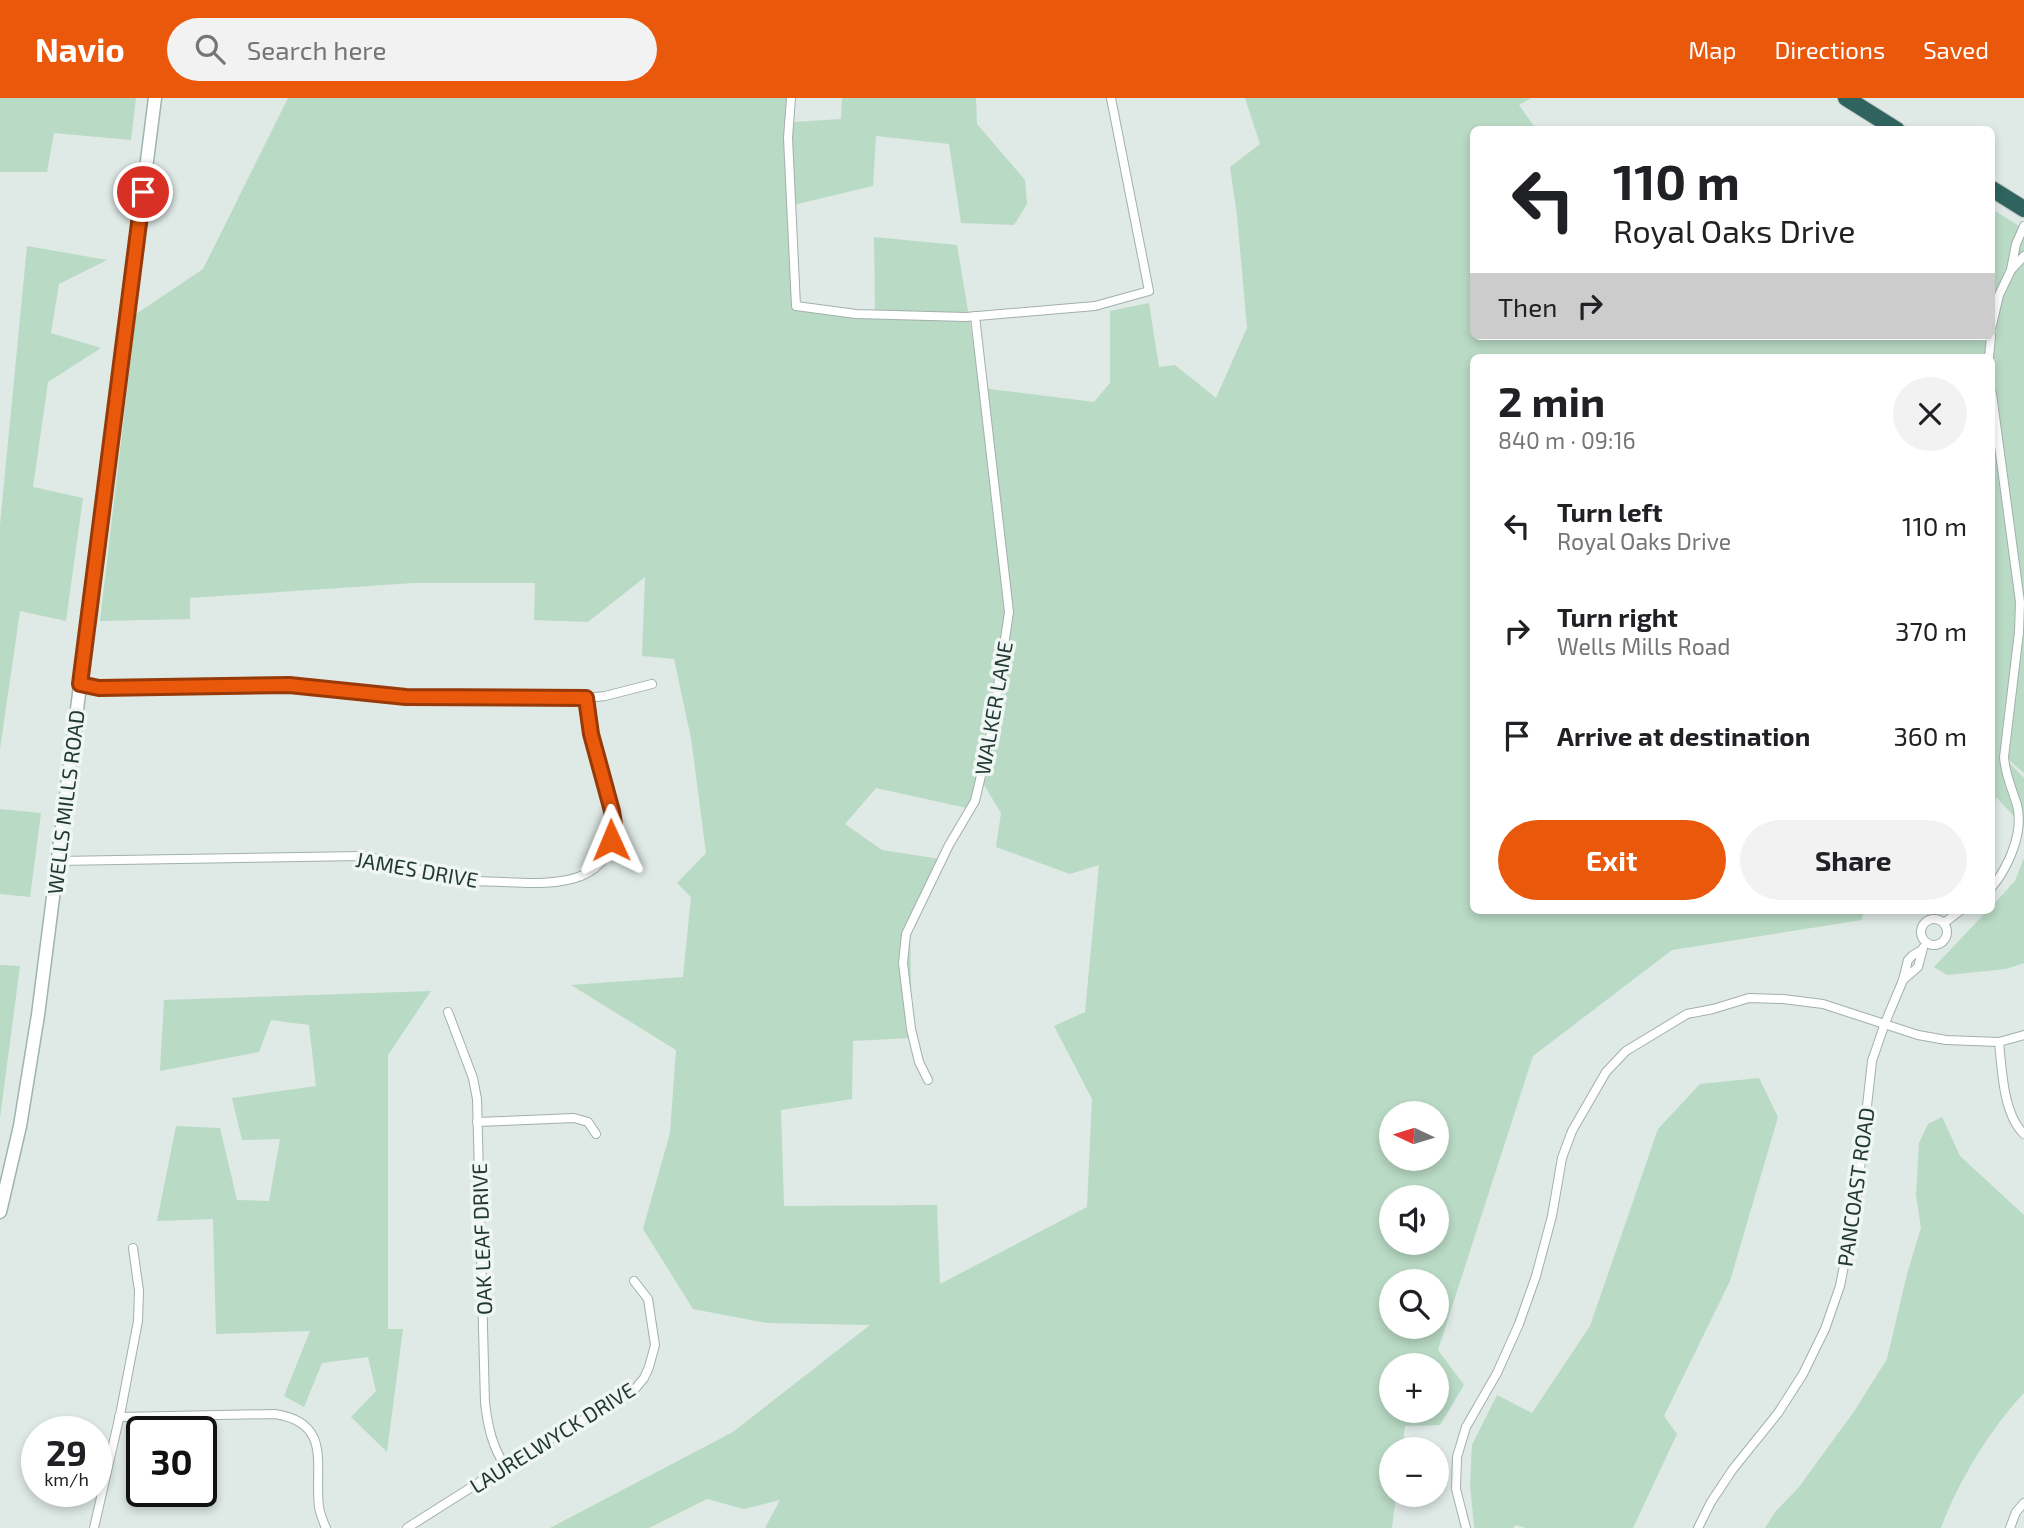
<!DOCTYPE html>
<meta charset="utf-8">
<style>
body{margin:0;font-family:"Exo 2",sans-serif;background:#f2f2f2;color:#202124;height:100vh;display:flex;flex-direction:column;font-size:26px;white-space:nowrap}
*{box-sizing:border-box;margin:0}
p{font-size:23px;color:#757577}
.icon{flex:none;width:38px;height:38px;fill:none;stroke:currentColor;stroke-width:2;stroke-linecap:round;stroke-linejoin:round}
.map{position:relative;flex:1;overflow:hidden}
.side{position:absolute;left:1470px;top:256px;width:525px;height:560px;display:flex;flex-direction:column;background:#fff;border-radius:10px;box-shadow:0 4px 10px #0003}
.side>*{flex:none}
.guide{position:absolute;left:1470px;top:28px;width:525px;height:214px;border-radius:10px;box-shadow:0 4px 10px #0003;background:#fff;color:#202124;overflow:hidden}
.needle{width:46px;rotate:274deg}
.buttons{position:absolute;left:1379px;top:1003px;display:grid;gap:14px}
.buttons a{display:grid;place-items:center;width:70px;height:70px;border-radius:50%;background:#fff;box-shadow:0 4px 10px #0003;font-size:35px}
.speed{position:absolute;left:21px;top:1318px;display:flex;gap:14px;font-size:35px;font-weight:700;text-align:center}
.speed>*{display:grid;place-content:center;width:91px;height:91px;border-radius:50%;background:#fff;box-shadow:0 4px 10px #0003;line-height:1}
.speed small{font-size:18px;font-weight:400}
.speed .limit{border:4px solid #111;border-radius:10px;background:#fff;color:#111}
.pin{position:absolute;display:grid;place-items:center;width:60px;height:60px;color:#fff;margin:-30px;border:4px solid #fff;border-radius:50%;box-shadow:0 2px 7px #0007}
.me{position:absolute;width:77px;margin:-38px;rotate:359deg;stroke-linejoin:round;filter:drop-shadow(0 0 5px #0008)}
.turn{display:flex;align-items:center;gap:24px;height:147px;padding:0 28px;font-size:32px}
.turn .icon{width:91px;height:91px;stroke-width:2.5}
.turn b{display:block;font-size:49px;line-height:60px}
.then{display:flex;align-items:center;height:66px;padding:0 28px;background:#0003;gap:14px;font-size:26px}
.round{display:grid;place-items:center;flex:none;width:74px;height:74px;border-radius:37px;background:#f2f2f2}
.overview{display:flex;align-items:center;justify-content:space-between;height:119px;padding:0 28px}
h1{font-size:42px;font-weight:700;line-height:52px}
.action{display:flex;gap:14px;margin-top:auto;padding:14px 28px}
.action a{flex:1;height:80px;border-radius:42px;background:#ea580c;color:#fff;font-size:28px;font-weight:700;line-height:80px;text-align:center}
.action a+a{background:#f2f2f2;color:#202124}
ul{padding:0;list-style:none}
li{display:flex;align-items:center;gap:21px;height:105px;padding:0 28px}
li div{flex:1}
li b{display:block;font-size:26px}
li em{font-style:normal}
header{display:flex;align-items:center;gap:42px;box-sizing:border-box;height:98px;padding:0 35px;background:#ea580c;color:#fff}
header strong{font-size:33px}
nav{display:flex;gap:38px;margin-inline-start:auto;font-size:24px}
.search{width:490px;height:63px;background:#f2f2f2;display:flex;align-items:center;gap:18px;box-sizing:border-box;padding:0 24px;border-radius:38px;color:#757577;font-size:26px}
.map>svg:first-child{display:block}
.green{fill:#b9dac5;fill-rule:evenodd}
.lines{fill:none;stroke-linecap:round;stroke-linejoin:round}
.street-casing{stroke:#a2b0ad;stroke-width:10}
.secondary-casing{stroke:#9fb4af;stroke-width:15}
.highway-casing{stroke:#bcc3c2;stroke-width:18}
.street{stroke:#fff;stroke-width:8}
.secondary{stroke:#fff;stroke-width:12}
.highway{stroke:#2f635e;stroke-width:16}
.route-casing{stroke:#983908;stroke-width:18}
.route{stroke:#ea580c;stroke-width:12}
.labels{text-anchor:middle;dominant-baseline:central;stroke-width:7;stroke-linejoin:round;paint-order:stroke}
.street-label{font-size:21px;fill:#213835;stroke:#eff6f3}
</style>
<header>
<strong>Navio</strong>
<div class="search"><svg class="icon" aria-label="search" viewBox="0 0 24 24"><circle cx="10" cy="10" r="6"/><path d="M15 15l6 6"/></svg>Search here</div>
<nav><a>Map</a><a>Directions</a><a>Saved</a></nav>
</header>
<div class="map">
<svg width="2024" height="1430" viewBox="0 0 2024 1430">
<rect width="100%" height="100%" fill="#dfe9e6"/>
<g class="green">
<polygon points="0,0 136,0 131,42 54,35 47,74 0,74"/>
<path d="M288 0H794L793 24 841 21 842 0H976L977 26 1025 82 1027 106 1014 127 961 125 949 46 876 38 873 88 793 107 797 209 875 214 874 139 957 147 981 290 1094 304 1110 285V213L1149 205 1159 269 1175 267 1216 300 1247 230 1237 117 1230 69 1260 46 1245 0H1531L1519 7 1536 31 1474 32V238H1992V111L2024 131V675L1998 653 2024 680V729L1996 699 1992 748V259H1474V812H1863L1862 822 1672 852 1533 958 1438 1252 1464 1287 1440 1327 1405 1328 1402 1351H1391V1396L1396 1397 1392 1430H765L780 1402 744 1411 707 1401 649 1430H550L733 1334 870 1227 767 1225 693 1211 643 1131 670 1035 676 952 571 887 683 879 691 799 677 785 706 755 691 640 674 561 642 558 645 479 588 524 534 522 535 485H413L190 500V521L100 523 136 216 203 171ZM984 687 1001 715 996 749 1070 776 1099 767 1085 914 1054 928 1092 1001 1087 1109 940 1186 937 1107 784 1108 781 1012 852 1001 853 943 912 940 910 835 940 761 882 752 845 726 876 690 967 710ZM1391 1015H1437V1060H1391ZM1391 1099H1437V1144H1391ZM1391 1183H1437V1228H1391ZM1391 1267H1437V1312H1391Z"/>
<polygon points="27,148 107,162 59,186 51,235 101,250 48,284 33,389 83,400 66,523 20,513 0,651 0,427"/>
<polygon points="0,711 41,715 30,799 0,796"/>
<polygon points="2024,760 2024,865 2006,871 1947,877 1934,869 1988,812 1992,812 1992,808 2015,783"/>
<polygon points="0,867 20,868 0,1020"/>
<polygon points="431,893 388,957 388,1231 403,1231 387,1354 351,1319 376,1293 368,1259 322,1265 304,1309 284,1298 310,1233 216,1236 213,1121 157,1123 176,1028 220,1030 237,1102 269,1103 280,1041 242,1042 232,1000 316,988 309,927 271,922 259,954 160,973 164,902"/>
<polygon points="1759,980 1778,1019 1730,1183 1664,1318 1677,1336 1633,1430 1526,1430 1516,1427 1513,1430 1475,1430 1474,1428 1470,1386 1472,1347 1497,1297 1532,1315 1590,1228 1658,1031 1700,986"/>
<path d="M1942 1019 1960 1058 2024 1117V1295C1990 1331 1958 1384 1941 1430H1765L1775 1414 1799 1389 1853 1315 1887 1261 1907 1176 1921 1130 1916 1097 1919 1045 1928 1026Z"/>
</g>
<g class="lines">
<g class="street-casing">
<g id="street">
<polyline points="791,0 788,40 796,208 856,216 966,219 1095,208 1149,193 1111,0"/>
<polyline points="2024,128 2016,146 2011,172 2024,158"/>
<polyline points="1992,227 1999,197 2011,172"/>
<polyline points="1989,259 1991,238"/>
<path d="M1992 296 2020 504 2019 534 2004 659C2005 676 2012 691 2017 707 2024 734 2009 768 1992 789"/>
<polyline points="80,586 99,590 289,587 406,599 586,600 605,598 652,586"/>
<path d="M57 763 362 758C395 762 424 775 456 781 471 784 488 783 504 784 558 787 621 788 612 713L591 636 586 600"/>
<circle cx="1934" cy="834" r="13"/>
<polyline points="1944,825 1961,812"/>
<polyline points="1903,882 1918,869 1923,850"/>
<path d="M448 914 473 980 477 1001 485 1305C488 1329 492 1348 505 1368"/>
<path d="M1999 944C2002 972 2003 1016 2024 1036"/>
<polyline points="928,982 919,964 911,931 903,865 906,836 949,747 975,703 991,635 1009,514 975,218"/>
<polyline points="477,1024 574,1020 588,1024 596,1036"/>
<path d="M119 1319 275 1316C333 1325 314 1368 319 1409 320 1416 323 1423 326 1430"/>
<polyline points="94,1430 121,1312 138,1223 139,1193 133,1150"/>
<polyline points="407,1430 505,1368 635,1291 644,1280 649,1269 655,1247 648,1201 634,1183"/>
<polyline points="1466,1430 1456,1391 1457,1359 1466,1329 1497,1275 1519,1226 1536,1178 1552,1118 1562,1060 1572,1033 1606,974 1626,953 1687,916 1713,911 1749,900 1783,901 1823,906 1918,937 1946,942 1999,944 2024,937"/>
<polyline points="1698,1430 1711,1404 1733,1371 1778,1315 1803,1276 1825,1231 1840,1188 1856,1107 1872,963 1885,925 1903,882 1908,862 1913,857 1922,852"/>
<polyline points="2010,1430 2016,1414 2024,1405"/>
</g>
</g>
<g class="secondary-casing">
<polyline id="secondary" points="0,1114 20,1028 38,917 155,0"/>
</g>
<g class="highway-casing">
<g id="highway">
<polyline points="1846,0 1897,32"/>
<polyline points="1992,91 2024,111"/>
</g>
</g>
<use href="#street" class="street"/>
<use href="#secondary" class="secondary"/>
<use href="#highway" class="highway"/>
</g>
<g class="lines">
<g class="route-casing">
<polyline id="route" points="143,94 80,586 99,590 289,587 406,599 586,600 591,636 612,713 614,726 611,742"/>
</g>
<use href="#route" class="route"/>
</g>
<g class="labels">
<g class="street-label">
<text transform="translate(993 610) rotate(-80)">WALKER LANE</text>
<text transform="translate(65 704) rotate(-83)">WELLS MILLS ROAD</text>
<text transform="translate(417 771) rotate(10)">JAMES DRIVE</text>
<text transform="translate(1855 1089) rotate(-82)">PANCOAST ROAD</text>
<text transform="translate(481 1141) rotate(-92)">OAK LEAF DRIVE</text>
<text transform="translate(552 1339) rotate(-32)">LAURELWYCK DRIVE</text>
</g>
</g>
</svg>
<div class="buttons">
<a><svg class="needle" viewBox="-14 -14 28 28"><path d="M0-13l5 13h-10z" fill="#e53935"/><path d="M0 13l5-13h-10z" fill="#757577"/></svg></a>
<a><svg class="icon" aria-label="sound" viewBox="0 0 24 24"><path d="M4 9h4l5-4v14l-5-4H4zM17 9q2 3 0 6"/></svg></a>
<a><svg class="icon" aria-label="search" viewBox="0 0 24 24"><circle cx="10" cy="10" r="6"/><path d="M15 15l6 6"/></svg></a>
<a>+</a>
<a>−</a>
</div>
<div class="speed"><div>29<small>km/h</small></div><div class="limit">30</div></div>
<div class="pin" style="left:143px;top:94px;background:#d93025"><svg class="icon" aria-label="arrive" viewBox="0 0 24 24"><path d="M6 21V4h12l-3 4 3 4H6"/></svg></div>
<svg class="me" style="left:611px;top:742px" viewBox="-20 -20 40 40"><path d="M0-17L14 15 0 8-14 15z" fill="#ea580c" stroke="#fff" stroke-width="4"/></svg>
<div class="guide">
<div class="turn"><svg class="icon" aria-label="left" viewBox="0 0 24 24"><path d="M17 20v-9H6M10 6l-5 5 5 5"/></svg><div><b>110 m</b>Royal Oaks Drive</div></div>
<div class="then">Then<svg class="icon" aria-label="right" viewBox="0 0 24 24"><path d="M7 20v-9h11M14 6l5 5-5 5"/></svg></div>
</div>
<section class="side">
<div class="overview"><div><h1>2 min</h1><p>840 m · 09:16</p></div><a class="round"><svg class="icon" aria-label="close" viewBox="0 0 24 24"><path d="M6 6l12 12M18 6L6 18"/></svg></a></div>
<ul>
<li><svg class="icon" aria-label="left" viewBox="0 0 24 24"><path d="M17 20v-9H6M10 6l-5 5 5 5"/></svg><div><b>Turn left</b><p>Royal Oaks Drive</p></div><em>110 m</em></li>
<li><svg class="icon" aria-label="right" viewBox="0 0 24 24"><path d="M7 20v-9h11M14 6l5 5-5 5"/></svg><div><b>Turn right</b><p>Wells Mills Road</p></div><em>370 m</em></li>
<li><svg class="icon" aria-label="arrive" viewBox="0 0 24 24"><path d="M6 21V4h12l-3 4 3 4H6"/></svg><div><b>Arrive at destination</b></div><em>360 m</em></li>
</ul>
<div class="action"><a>Exit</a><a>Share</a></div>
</section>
</div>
